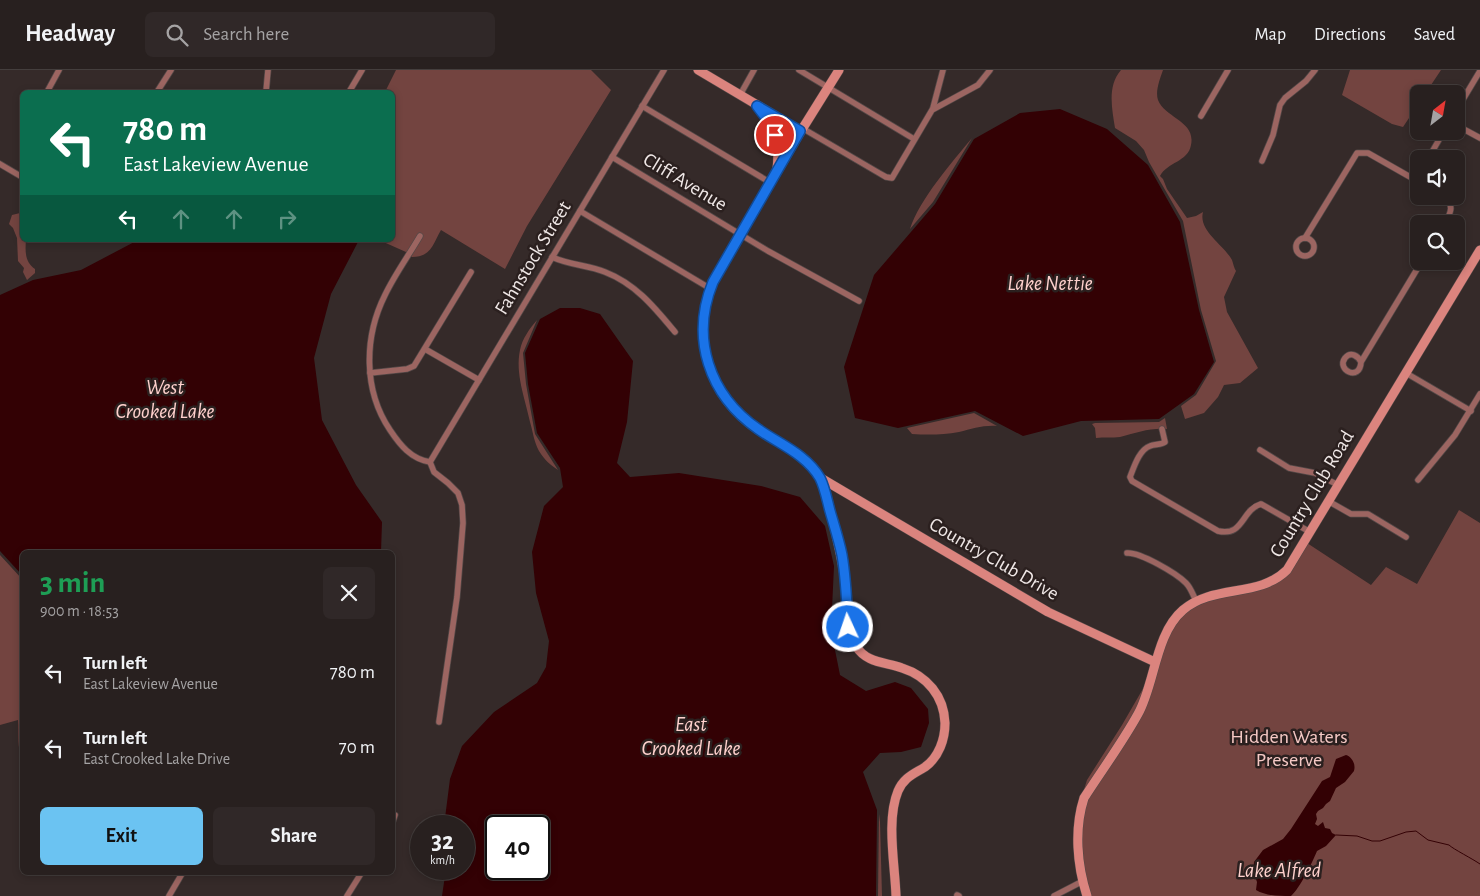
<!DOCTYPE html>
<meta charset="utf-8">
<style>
body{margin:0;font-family:"Alegreya Sans",sans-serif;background:#302828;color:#f1f3f6;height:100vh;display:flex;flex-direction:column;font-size:19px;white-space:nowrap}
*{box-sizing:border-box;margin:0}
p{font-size:16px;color:#a5a3a4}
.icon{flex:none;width:28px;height:28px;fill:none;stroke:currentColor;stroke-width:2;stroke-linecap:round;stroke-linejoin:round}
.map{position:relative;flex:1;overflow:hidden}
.side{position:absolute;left:20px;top:480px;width:375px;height:325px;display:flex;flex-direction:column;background:#28201f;border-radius:8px;box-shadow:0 2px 8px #0003,0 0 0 1px #443e3d}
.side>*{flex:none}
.top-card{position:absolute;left:20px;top:20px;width:375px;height:152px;border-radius:8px;box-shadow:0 2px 8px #0003,0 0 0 1px #443e3d;background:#0b6e4f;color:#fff;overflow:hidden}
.needle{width:32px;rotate:31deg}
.tools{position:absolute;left:1410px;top:15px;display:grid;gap:10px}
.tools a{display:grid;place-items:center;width:55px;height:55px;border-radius:8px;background:#28201f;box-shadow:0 2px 8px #0003,0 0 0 1px #443e3d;font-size:25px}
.speed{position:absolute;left:410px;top:745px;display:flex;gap:10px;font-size:25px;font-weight:700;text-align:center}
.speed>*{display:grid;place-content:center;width:65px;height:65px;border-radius:50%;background:#28201f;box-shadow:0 2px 8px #0003,0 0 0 1px #443e3d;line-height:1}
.speed small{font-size:12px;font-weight:400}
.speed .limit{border:2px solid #111;border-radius:8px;background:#fff;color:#111}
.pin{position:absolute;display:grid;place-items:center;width:42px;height:42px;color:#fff;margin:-21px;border:2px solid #fff;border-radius:50%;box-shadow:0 1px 5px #0007}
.me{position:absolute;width:55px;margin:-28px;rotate:357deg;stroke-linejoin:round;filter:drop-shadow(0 0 4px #0008)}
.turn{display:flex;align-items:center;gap:18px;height:105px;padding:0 20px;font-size:22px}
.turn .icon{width:65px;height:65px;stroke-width:2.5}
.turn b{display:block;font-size:35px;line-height:42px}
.lanes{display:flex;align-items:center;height:48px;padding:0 20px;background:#0003;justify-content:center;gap:25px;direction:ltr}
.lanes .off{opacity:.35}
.round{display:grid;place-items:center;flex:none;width:52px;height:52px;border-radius:8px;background:#302828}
.head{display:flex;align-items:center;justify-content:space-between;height:85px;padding:0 20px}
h1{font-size:30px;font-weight:700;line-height:38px;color:#1e9e55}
.primary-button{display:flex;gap:10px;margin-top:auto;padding:10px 20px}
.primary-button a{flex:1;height:58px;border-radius:8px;background:#6bc3f2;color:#111;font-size:20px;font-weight:700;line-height:58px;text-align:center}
.primary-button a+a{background:#302828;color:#f1f3f6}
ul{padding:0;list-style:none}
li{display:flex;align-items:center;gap:15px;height:75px;padding:0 20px}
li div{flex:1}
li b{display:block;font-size:19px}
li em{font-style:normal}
header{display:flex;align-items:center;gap:30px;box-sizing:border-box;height:70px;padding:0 25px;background:#28201f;border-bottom:1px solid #443e3d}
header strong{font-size:24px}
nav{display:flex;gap:28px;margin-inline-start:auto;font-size:18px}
.search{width:350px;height:45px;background:#302828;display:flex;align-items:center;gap:12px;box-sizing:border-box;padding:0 18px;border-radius:8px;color:#a5a3a4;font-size:19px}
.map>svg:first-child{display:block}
.green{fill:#734440}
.water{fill:#330104;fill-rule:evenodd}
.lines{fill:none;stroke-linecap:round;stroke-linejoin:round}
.stream{stroke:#330104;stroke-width:1}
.street-casing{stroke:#534847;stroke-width:7}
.secondary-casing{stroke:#534847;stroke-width:10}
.street{stroke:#9c6561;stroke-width:5.5}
.secondary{stroke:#db847e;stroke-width:9}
.route-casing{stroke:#114b97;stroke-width:12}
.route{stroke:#1a73e8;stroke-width:9}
.labels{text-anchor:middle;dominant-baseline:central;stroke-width:5;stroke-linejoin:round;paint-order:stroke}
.street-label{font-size:20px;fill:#efe7e6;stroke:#2b201f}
.park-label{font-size:20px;fill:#f6c9c5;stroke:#2b201f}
.water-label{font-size:21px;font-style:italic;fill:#ffd1cd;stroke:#2b201f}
</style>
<header>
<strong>Headway</strong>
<div class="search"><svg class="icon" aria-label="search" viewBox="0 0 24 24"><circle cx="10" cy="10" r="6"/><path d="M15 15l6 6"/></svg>Search here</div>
<nav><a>Map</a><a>Directions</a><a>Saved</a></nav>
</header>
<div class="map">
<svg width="1480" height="826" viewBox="0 0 1480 826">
<rect width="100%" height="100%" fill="#352a29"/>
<g class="green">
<path d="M396 0H591L611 20 527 156 505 199 441 160C433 174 431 187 412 187L406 182 379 170H392V22H385Z"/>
<path d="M1121 0H1163C1160 9 1155 21 1158 30 1165 48 1196 51 1191 75 1188 92 1167 92 1160 106L1163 109 1167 119 1187 148 1196 146 1203 142C1198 161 1224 175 1232 190 1233 193 1234 198 1236 201L1224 227 1227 242 1258 298 1240 313 1224 315 1218 327 1204 343 1185 349 1181 336 1196 325 1216 291 1201 240 1183 151 1149 92 1144 80 1136 71 1115 58C1112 39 1107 16 1121 0Z"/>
<polygon points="1350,0 1441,0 1425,24 1419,24 1419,33 1403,57 1392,54 1342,25"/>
<path d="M972 68 933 132 910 159C919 130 953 91 972 68Z"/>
<path d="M20 143 22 144V170H26C25 182 25 192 35 199V203L27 210 23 202 24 198 18 191 17 168 13 158 9 154 12 145Z"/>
<path d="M537 250 523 283 526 314 535 364 558 400C549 394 545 390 539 381 534 372 533 362 530 352 525 328 515 304 520 280 522 269 530 258 537 250Z"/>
<path d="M974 343 997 356C983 355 972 359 959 362 943 365 927 365 912 364L907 358Z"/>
<path d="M1165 348 1167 359C1148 358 1137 363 1120 367 1112 368 1104 367 1096 368L1095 358 1092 354 1095 353 1159 352Z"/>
<polygon points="1459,440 1480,453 1480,826 1089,826 1083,795 1081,759 1086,729 1141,645 1166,572 1178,548 1200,531 1259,519 1275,514 1289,502 1307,473 1371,515 1386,497 1417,514"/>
<path d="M0 485 22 509V690C17 678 19 663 18 650L0 655Z"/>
<polygon points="1148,610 1136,643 1082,726 1087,710 1122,655"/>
<polygon points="879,744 880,752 882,826 878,826"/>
</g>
<g class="water">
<polygon points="1060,39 1107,59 1148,95 1180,152 1199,240 1214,292 1194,324 1159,349 1081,351 1023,366 975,341 898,358 855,348 844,297 874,205 935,134 974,69 1020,43"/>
<polygon points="138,170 359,170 331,224 314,288 322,350 356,415 382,452 381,482 22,482 22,505 0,481 0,225 33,210 81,200"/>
<path d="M560 238H580L600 244 633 291 627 352 617 393 630 407 679 403 761 416 800 427 825 456 834 496 831 560 840 605 866 621 895 612 911 618 928 639 929 653 921 677 901 682 880 683 863 702 877 740 876 826H442L446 799H464V756H446L445 748 450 709 462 676 494 642 537 613 546 597 549 571 536 523 532 482 544 436 563 417 560 398 537 363 528 314 525 283 540 249ZM496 756H539V799H496Z"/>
<path d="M1346 685C1352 687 1356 694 1354 701L1345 712 1336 718 1330 731 1326 734 1323 738 1318 741 1316 744 1317 749 1315 754 1318 756 1323 752 1325 758 1330 759 1332 763 1336 765 1326 776 1317 781C1312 793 1300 818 1291 826 1279 826 1266 826 1256 820L1257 812 1253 801 1254 792 1263 780 1283 769 1291 759 1322 711 1330 707 1336 689Z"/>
</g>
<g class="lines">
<path class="stream" d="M1336 765 1357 766 1372 771H1380L1406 762 1416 761 1428 770 1449 775C1453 779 1473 789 1480 794"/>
<g class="street-casing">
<g id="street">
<polyline points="799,0 914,69"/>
<polyline points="47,22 59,0"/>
<polyline points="157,22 171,0"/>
<polyline points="266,22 268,0"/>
<polyline points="349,22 362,0"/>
<polyline points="740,25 754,0"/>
<polyline points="642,36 771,113"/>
<polyline points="933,38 943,0"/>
<polyline points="1456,41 1480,1"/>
<polyline points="1201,46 1228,0"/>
<polyline points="1456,55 1480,68"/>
<polyline points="802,58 879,103 886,107 892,108 932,40 978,15 990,0"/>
<polyline points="612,87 768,181 859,231"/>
<polyline points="1428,89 1444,61"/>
<polyline points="1262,91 1273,65 1280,35 1285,28 1306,11 1315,0"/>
<polyline points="0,94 22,107"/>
<path d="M1443 126C1455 135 1451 142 1445 154"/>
<polyline points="580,141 711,219"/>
<path d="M420 166C409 185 395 204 385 225 364 267 363 320 390 360 400 375 411 389 430 392"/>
<circle cx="1305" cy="177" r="9"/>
<polyline points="1305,168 1357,83 1368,83 1419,112"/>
<path d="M552 187C569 195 588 195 605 202 636 214 655 238 675 262"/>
<polyline points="425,279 479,310"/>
<path d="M1361 292C1358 286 1351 281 1345 288 1336 300 1360 312 1361 292L1422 191"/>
<polyline points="370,303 407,299 414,296 471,202"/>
<polyline points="1406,303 1471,341"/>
<path d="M1162 359 1165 372C1161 375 1155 374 1150 376 1139 380 1134 397 1130 407L1132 411 1218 461C1244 467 1241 440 1261 434L1310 462"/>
<polyline points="1260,380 1289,398 1315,403 1338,415"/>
<polyline points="430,392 664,0"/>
<polyline points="430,392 434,402 448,413 458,423 462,435 463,453 457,527 439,652"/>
<polyline points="1418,410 1455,365 1480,324"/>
<polyline points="1328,431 1351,444 1368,444 1406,467"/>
<path d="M1127 483C1140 482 1176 503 1186 513 1191 518 1193 525 1196 531"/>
<polyline points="392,754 395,745"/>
<polyline points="957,825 959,826"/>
<polyline points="169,826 183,802"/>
<polyline points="347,826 362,802"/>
<polyline points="1054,826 1083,811"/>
</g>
</g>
<g class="secondary-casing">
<g id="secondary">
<polyline points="698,0 801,61"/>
<path d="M839 0 801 61 713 212C690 268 709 328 760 361 781 374 806 385 819 407 825 416 827 429 830 439 837 468 844 495 847 524 848 543 847 559 856 576 866 593 885 592 902 598 927 606 944 626 945 653 945 669 939 687 925 697 914 704 904 707 898 721 886 750 895 795 896 826"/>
<path d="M760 40C776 60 780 73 777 99"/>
<polyline points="819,407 1048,542 1155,592"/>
<path d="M1087 826C1077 795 1074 759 1084 728 1102 700 1122 673 1138 644 1155 614 1155 564 1183 540 1213 514 1259 528 1287 500L1480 180"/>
</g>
</g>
<use href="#street" class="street"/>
<use href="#secondary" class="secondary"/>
</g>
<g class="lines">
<g class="route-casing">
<path id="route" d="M775 65 769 52 757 36 800 61 713 212C690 268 709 325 758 359 779 374 806 384 820 408 825 418 827 430 830 441 834 455 839 470 842 485 846 508 847 533 848 557"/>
</g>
<use href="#route" class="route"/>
</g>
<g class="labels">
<g class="street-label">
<text transform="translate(685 112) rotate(31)">Cliff Avenue</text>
<text transform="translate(533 188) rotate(-59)">Fahnstock Street</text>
<text transform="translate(1312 424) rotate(-59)">Country Club Road</text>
<text transform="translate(994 489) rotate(30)">Country Club Drive</text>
</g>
<g class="park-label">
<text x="1289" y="667">Hidden Waters<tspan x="1289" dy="23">Preserve</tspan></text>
</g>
<g class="water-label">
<text x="1050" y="213">Lake Nettie</text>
<text x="165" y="317">West<tspan x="165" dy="24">Crooked Lake</tspan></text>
<text x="691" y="654">East<tspan x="691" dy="24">Crooked Lake</tspan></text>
<text x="1279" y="800">Lake Alfred</text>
</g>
</g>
</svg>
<div class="tools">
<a><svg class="needle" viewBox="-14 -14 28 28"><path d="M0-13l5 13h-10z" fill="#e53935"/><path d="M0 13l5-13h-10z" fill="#a5a3a4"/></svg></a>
<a><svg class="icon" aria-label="sound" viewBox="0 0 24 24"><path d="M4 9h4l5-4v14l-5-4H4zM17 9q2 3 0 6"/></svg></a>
<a><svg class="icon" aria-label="search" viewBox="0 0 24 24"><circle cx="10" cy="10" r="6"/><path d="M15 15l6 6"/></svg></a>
</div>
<div class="speed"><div>32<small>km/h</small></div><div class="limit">40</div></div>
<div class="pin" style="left:775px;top:65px;background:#d93025"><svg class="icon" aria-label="arrive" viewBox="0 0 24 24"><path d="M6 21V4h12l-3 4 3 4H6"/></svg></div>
<svg class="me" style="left:848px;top:557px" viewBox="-20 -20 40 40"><circle r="17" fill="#1a73e8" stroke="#fff" stroke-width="3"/><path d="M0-11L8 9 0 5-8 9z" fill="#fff"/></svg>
<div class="top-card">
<div class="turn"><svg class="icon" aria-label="left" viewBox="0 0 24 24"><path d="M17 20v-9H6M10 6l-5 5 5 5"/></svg><div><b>780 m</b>East Lakeview Avenue</div></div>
<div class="lanes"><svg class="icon" aria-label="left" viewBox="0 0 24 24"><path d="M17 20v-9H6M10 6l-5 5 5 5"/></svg><svg class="icon off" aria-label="ahead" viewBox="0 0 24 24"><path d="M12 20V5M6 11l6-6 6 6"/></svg><svg class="icon off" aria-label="ahead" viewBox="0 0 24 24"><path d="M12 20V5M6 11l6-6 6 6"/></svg><svg class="icon off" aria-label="right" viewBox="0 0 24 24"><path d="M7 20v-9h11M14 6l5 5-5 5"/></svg></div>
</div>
<section class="side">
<div class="head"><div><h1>3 min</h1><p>900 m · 18:53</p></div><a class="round"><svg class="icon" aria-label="close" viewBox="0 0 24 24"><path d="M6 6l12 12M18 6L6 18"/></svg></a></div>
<ul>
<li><svg class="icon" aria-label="left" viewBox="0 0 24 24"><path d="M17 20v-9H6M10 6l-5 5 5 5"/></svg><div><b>Turn left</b><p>East Lakeview Avenue</p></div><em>780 m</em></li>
<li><svg class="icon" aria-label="left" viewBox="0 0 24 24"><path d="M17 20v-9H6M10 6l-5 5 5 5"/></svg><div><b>Turn left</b><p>East Crooked Lake Drive</p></div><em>70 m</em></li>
</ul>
<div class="primary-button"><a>Exit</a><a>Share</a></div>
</section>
</div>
